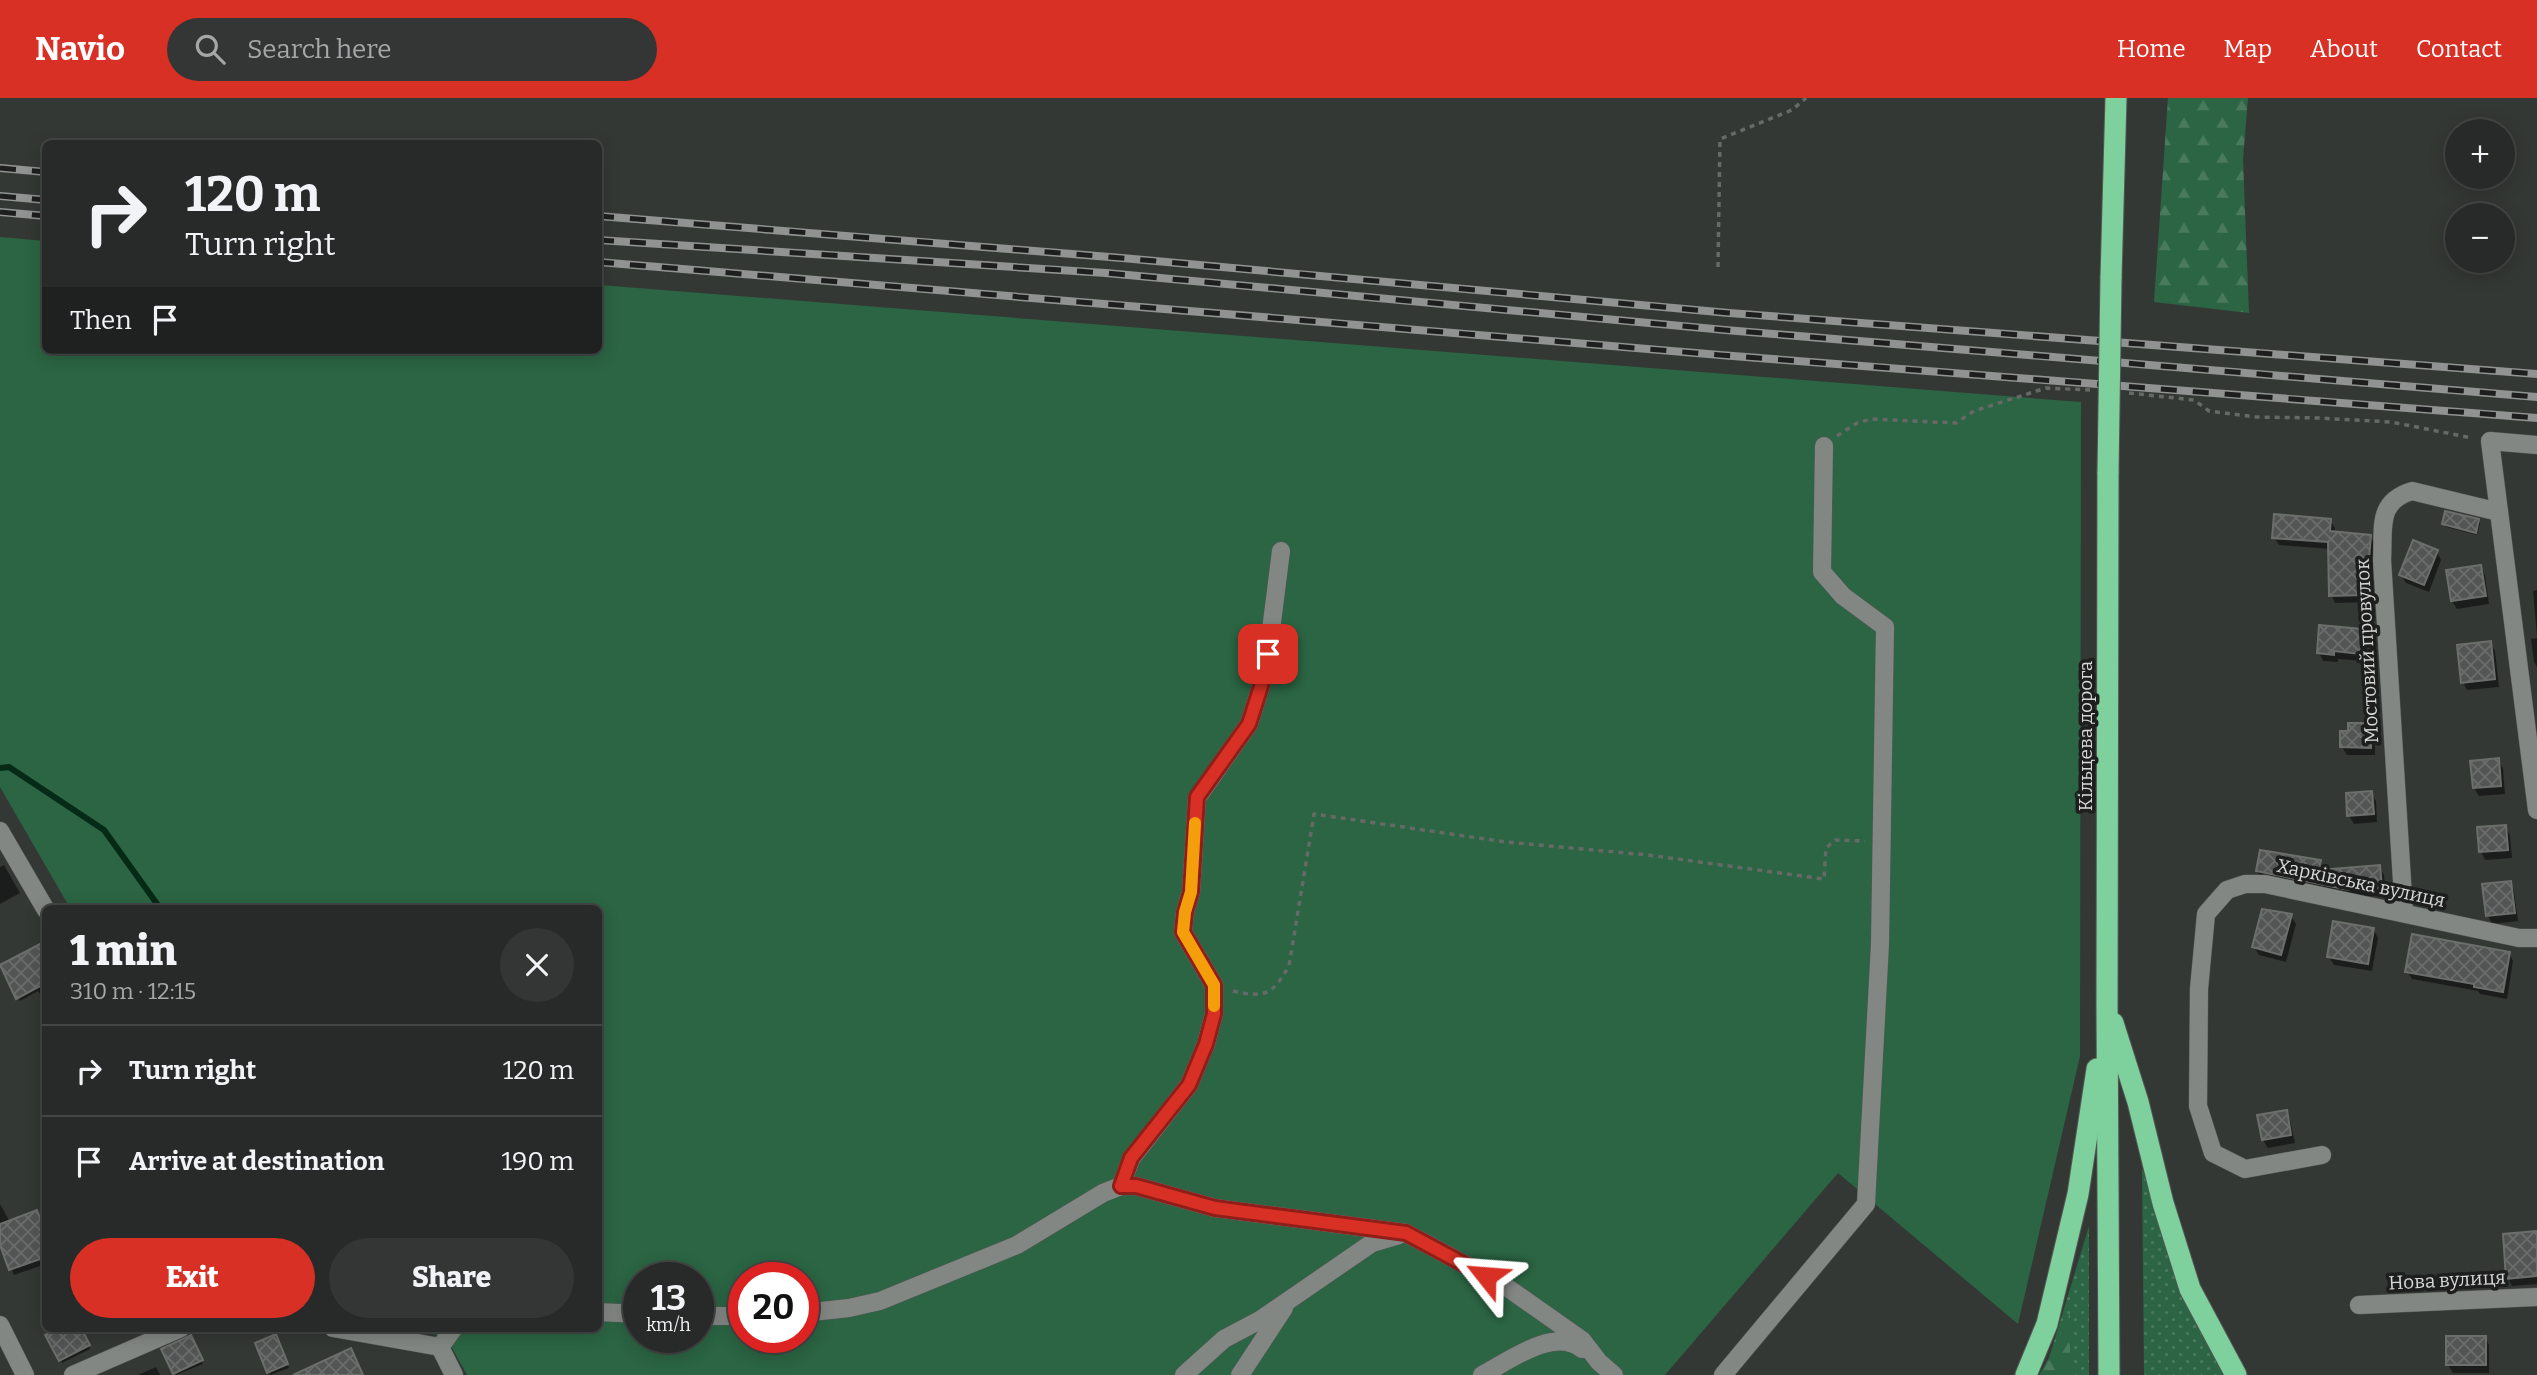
<!DOCTYPE html>
<meta charset="utf-8">
<style>
body{margin:0;font-family:Bitter,serif;background:#333634;color:#f1f3f6;height:100vh;display:flex;flex-direction:column;font-size:26px;white-space:nowrap}
*{box-sizing:border-box;margin:0}
p{font-size:23px;color:#a4a7a8}
.icon{flex:none;width:38px;height:38px;fill:none;stroke:currentColor;stroke-width:2;stroke-linecap:round;stroke-linejoin:round}
.map{position:relative;flex:1;overflow:hidden}
.details{position:absolute;left:42px;top:807px;width:560px;height:427px;display:flex;flex-direction:column;background:#272a28;border-radius:10px;box-shadow:0 4px 18px #0003,0 0 0 2px #434645}
.details>*{flex:none}
.hud{position:absolute;left:42px;top:42px;width:560px;height:214px;border-radius:10px;box-shadow:0 4px 18px #0003,0 0 0 2px #434645;background:#272a28;color:#f1f3f6;overflow:hidden}
.tools{position:absolute;left:2445px;top:21px;display:grid;gap:14px}
.tools a{display:grid;place-items:center;width:70px;height:70px;border-radius:50%;background:#272a28;box-shadow:0 4px 18px #0003,0 0 0 2px #434645;font-size:35px}
.speed{position:absolute;left:623px;top:1164px;display:flex;gap:14px;font-size:35px;font-weight:700;text-align:center}
.speed>*{display:grid;place-content:center;width:91px;height:91px;border-radius:50%;background:#272a28;box-shadow:0 4px 18px #0003,0 0 0 2px #434645;line-height:1}
.speed small{font-size:18px;font-weight:400}
.speed .limit{border:10px solid #d22;background:#fff;color:#111}
.pin{position:absolute;display:grid;place-items:center;width:60px;height:60px;color:#fff;margin:-30px;border-radius:14px;box-shadow:0 4px 10px #0006}
.me{position:absolute;width:77px;margin:-38px;rotate:298deg;stroke-linejoin:round;filter:drop-shadow(0 0 5px #0008)}
.turn{display:flex;align-items:center;gap:24px;height:147px;padding:0 28px;font-size:32px}
.turn .icon{width:91px;height:91px;stroke-width:2.5}
.turn b{display:block;font-size:49px;line-height:60px}
.then{display:flex;align-items:center;height:66px;padding:0 28px;background:#0003;gap:14px;font-size:26px}
.round{display:grid;place-items:center;flex:none;width:74px;height:74px;border-radius:37px;background:#333634}
.head{display:flex;align-items:center;justify-content:space-between;height:119px;padding:0 28px}
h1{font-size:42px;font-weight:800;line-height:52px}
.primary-button{display:flex;gap:14px;margin-top:auto;padding:14px 28px}
.primary-button a{flex:1;height:80px;border-radius:42px;background:#d93025;color:#fff;font-size:28px;font-weight:800;line-height:80px;text-align:center}
.primary-button a+a{background:#333634;color:#f1f3f6}
ul{padding:0;list-style:none}
li{display:flex;align-items:center;gap:21px;height:91px;padding:0 28px;border-top:2px solid #434645}
li div{flex:1}
li b{display:block;font-size:26px}
li em{font-style:normal}
header{display:flex;align-items:center;gap:42px;box-sizing:border-box;height:98px;padding:0 35px;background:#d93025;color:#fff}
header strong{font-size:33px}
nav{display:flex;gap:38px;margin-inline-start:auto;font-size:24px}
.search{width:490px;height:63px;background:#333634;display:flex;align-items:center;gap:18px;box-sizing:border-box;padding:0 24px;border-radius:38px;color:#a4a7a8;font-size:26px}
.map>svg:first-child{display:block}
.grass{fill:url(#grass-dots)}
.forest{fill:url(#forest-firs)}
.garden{fill:#2b6543;fill-rule:evenodd}
.shadow{fill:#0007}
.lines{fill:none;stroke-linecap:round;stroke-linejoin:round}
.stream{stroke:#052a16;stroke-width:6}
.building{fill:url(#building-cross-hatch);stroke:#6b6f6c;stroke-width:2}
.minor-casing{stroke:#545755;stroke-width:19}
.highway-casing{stroke:#545755;stroke-width:23}
.path{stroke:#666a67;stroke-width:3.5;stroke-dasharray:5 5;stroke-linecap:butt}
.minor{stroke:#838784;stroke-width:18}
.highway{stroke:#7ed09c;stroke-width:21}
.rail-casing{stroke:#909391;stroke-width:8}
.rail{stroke:#1d1e1d;stroke-width:5;stroke-dasharray:16;stroke-linecap:butt}
.highway-bridge-casing{stroke:#545755;stroke-width:23;stroke-linecap:butt}
.highway-bridge{stroke:#7ed09c;stroke-width:21}
.route-casing{stroke:#8d1f18;stroke-width:18}
.route{stroke:#d93025;stroke-width:12}
.slow{stroke:#f59e0b;stroke-width:12}
.labels{text-anchor:middle;dominant-baseline:central;stroke-width:7;stroke-linejoin:round;paint-order:stroke}
.street-label{font-size:19px;fill:#d6d9d7;stroke:#1d1e1d}
</style>
<header>
<strong>Navio</strong>
<div class="search"><svg class="icon" aria-label="search" viewBox="0 0 24 24"><circle cx="10" cy="10" r="6"/><path d="M15 15l6 6"/></svg>Search here</div>
<nav><a>Home</a><a>Map</a><a>About</a><a>Contact</a></nav>
</header>
<div class="map">
<svg width="2537" height="1277" viewBox="0 0 2537 1277">
<defs>
<pattern id="grass-dots" width="8" height="8" patternUnits="userSpaceOnUse" patternTransform="scale(1.75)"><rect width="8" height="8" fill="#2b6543"/><path d="M2 2h.1M6 6h.1" fill="none" stroke="#497a5d" stroke-width="1.8" stroke-linecap="round"/></pattern>
<pattern id="forest-firs" width="22" height="20" patternUnits="userSpaceOnUse" patternTransform="scale(1.75)"><rect width="22" height="20" fill="#2b6543"/><path d="M5 1l3.5 6h-7zM16 11l3.5 6h-7z" fill="#497a5d"/></pattern>
<pattern id="building-cross-hatch" width="8" height="8" patternUnits="userSpaceOnUse" patternTransform="scale(1.75)"><rect width="8" height="8" fill="#525553"/><path d="M0 0l8 8M0 8l8-8" fill="none" stroke="#6a6d6b"/></pattern>
</defs>
<rect width="100%" height="100%" fill="#343835"/>
<g class="grass">
<polygon points="2142,1070 2202,1227 2228,1277 2144,1277"/>
<polygon points="2089,1128 2089,1277 2039,1277 2049,1260"/>
</g>
<g class="forest">
<polygon points="2168,0 2248,0 2243,61 2249,215 2154,204"/>
<polygon points="2070,1215 2070,1277 2041,1277"/>
</g>
<path class="garden" d="M0 139 45 143 46 252H598L599 187 2081 304 2080 958 2018 1226 1838 1075 1665 1277H467L446 1239 405 1230H598V810H70L0 689ZM639 1180H698V1239H639ZM744 1180H803V1239H744Z"/>
<g class="shadow">
<polygon points="2330,422 2335,430 2334,436 2370,439 2375,446 2370,504 2335,505 2331,497 2330,451 2279,447 2274,439"/>
<polygon points="2478,422 2480,426 2477,437 2446,429 2444,425"/>
<polygon points="2437,454 2441,462 2429,494 2406,485 2401,477"/>
<polygon points="2481,469 2485,477 2489,506 2457,511 2452,503"/>
<polygon points="2537,492 2537,539 2533,493"/>
<polygon points="2361,533 2366,541 2364,563 2338,561 2338,564 2323,563 2319,555"/>
<polygon points="2537,540 2537,569 2534,564 2531,541"/>
<polygon points="2490,545 2495,553 2499,589 2467,592 2463,584"/>
<polygon points="2370,627 2375,635 2375,657 2347,657 2342,649"/>
<polygon points="2498,662 2503,670 2505,696 2479,698 2474,690"/>
<polygon points="2371,695 2376,703 2377,724 2354,726 2349,718"/>
<polygon points="2505,729 2510,737 2512,760 2485,762 2481,753"/>
<polygon points="2320,764 2325,773 2379,769 2384,777 2386,798 2348,799 2262,781 2257,773"/>
<polygon points="4,767 20,795 0,806 0,769"/>
<polygon points="2510,785 2514,793 2518,823 2492,826 2488,818"/>
<polygon points="2291,818 2296,826 2286,864 2259,857 2254,849"/>
<polygon points="2373,831 2378,840 2372,873 2334,867 2329,859"/>
<polygon points="2509,855 2513,863 2507,901 2480,896 2478,893 2412,881 2407,873"/>
<polygon points="46,857 46,900 43,901 38,893 20,903 3,868"/>
<polygon points="2286,1013 2290,1022 2295,1045 2268,1050 2263,1042"/>
<polygon points="0,1106 10,1124 46,1137 46,1166 14,1177 0,1142"/>
<polygon points="2537,1135 2537,1186 2512,1188 2508,1180"/>
<polygon points="80,1230 90,1251 62,1265 48,1237"/>
<polygon points="2485,1239 2489,1247 2489,1275 2453,1275 2448,1267"/>
<polygon points="189,1240 203,1266 176,1277 164,1252"/>
<polygon points="277,1242 289,1270 270,1277 269,1274"/>
<polygon points="156,1269 160,1277 138,1277"/>
</g>
<g class="lines">
<polyline class="stream" points="0,670 9,669 104,732 160,810"/>
</g>
<g class="building">
<polygon points="2445,413 2479,421 2476,435 2442,426"/>
<polygon points="2274,416 2331,421 2330,433 2371,437 2366,497 2329,498 2328,444 2272,440"/>
<polygon points="2413,442 2438,452 2424,487 2399,477"/>
<polygon points="2481,467 2486,498 2451,503 2446,472"/>
<polygon points="2319,527 2362,531 2360,556 2334,553 2334,557 2317,555"/>
<polygon points="2491,543 2495,581 2461,585 2457,547"/>
<polygon points="2348,625 2371,625 2371,650 2340,649 2340,633 2348,633"/>
<polygon points="2499,660 2501,688 2473,690 2470,663"/>
<polygon points="2372,693 2374,716 2347,718 2346,695"/>
<polygon points="2506,727 2508,752 2479,754 2477,729"/>
<polygon points="2260,752 2321,762 2319,772 2380,767 2382,790 2349,792 2256,773"/>
<polygon points="2511,783 2515,815 2486,818 2482,786"/>
<polygon points="2262,811 2292,816 2281,857 2252,849"/>
<polygon points="2333,823 2374,830 2368,866 2327,859"/>
<polygon points="2412,836 2510,854 2503,894 2474,889 2474,886 2405,874"/>
<polygon points="46,843 46,885 16,901 0,867"/>
<polygon points="2287,1012 2291,1037 2262,1042 2257,1017"/>
<polygon points="37,1112 46,1136 46,1159 9,1172 0,1147 0,1126"/>
<polygon points="2537,1133 2537,1178 2506,1181 2503,1136"/>
<polygon points="58,1230 81,1230 90,1247 59,1263 45,1237"/>
<polygon points="276,1236 288,1266 267,1275 255,1245"/>
<polygon points="191,1237 203,1262 173,1276 161,1251"/>
<rect x="2446" y="1238" width="40" height="29"/>
<polygon points="351,1250 363,1277 293,1277"/>
</g>
<g class="lines">
<g class="minor-casing">
<g id="minor">
<polyline points="2537,347 2490,343 2537,712"/>
<polyline points="0,733 46,812"/>
<path d="M2404 815 2382 462C2384 430 2376 404 2412 393L2499 414"/>
<polyline points="2322,1057 2245,1071 2213,1055 2198,1008 2199,891 2206,816 2227,792 2245,786 2265,786 2519,840 2537,840"/>
<polyline points="1121,1088 1131,1061 1189,987 1206,946 1214,916 1214,887 1183,834 1185,814 1191,794 1197,700 1249,626 1261,588 1268,556 1281,453"/>
<polyline points="2359,1207 2537,1199"/>
<polyline points="598,1214 639,1216"/>
<polyline points="803,1215 849,1210 880,1203 1017,1147 1103,1095 1121,1088 1136,1088 1215,1110 1406,1135 1505,1188 1582,1242 1599,1264 1614,1277"/>
<polyline points="698,1218 744,1218"/>
<polyline points="0,1227 25,1277"/>
<polyline points="333,1230 440,1249 454,1277"/>
<polyline points="440,1249 454,1230"/>
<polyline points="73,1277 181,1230"/>
<polyline points="1184,1277 1224,1241 1260,1222 1372,1145 1399,1137"/>
<polyline points="1240,1277 1284,1210"/>
<path d="M1482 1277C1509 1263 1554 1228 1582 1251"/>
<polyline points="1723,1277 1866,1106 1880,846 1885,529 1843,498 1822,474 1824,348"/>
</g>
</g>
<g class="highway-casing">
<g id="highway">
<polyline points="2111,180 2116,0"/>
<polyline points="2108,374 2107,907 2109,1277"/>
<polyline points="2113,925 2138,1004 2163,1105 2190,1191 2236,1277"/>
<polyline points="2026,1277 2047,1226 2078,1096 2097,971"/>
</g>
</g>
<g class="path">
<polyline points="1718,169 1720,41 1792,12 1806,0"/>
<polyline points="2129,295 2194,302 2209,313 2256,319 2318,320 2391,324 2472,340"/>
<polyline points="1837,338 1857,325 1871,321 1956,325 1974,313 2046,290 2090,292"/>
<path d="M1233 893C1266 900 1272 897 1289 868L1314 716 1506 744 1648 757 1824 781 1826 750 1835 742 1865 743"/>
</g>
<use href="#minor" class="minor"/>
<use href="#highway" class="highway"/>
<g class="rail-casing">
<g id="rail">
<polyline points="0,70 46,74"/>
<polyline points="0,98 46,102"/>
<polyline points="0,114 46,118"/>
<polyline points="598,118 1122,160 1729,215 2537,276"/>
<polyline points="598,142 1106,175 1725,232 2537,299"/>
<polyline points="598,164 1720,257 2537,320"/>
</g>
</g>
<use href="#rail" class="rail"/>
<g class="highway-bridge-casing">
<polyline id="highway-bridge" points="2108,374 2111,180"/>
</g>
<use href="#highway-bridge" class="highway-bridge"/>
</g>
<g class="lines">
<g class="route-casing">
<polyline id="route" points="1268,556 1261,588 1249,626 1197,699 1191,794 1185,814 1183,834 1214,887 1214,916 1206,946 1189,987 1131,1060 1121,1088 1136,1088 1215,1110 1406,1135 1486,1178"/>
</g>
<use href="#route" class="route"/>
<polyline class="slow" points="1195,725 1191,794 1185,814 1183,834 1214,887 1214,908"/>
</g>
<g class="labels">
<g class="street-label">
<text transform="translate(2367 553) rotate(-93)">Мостовий провулок</text>
<text transform="translate(2085 638) rotate(-90)">Кільцева дорога</text>
<text transform="translate(2361 785) rotate(12)">Харківська вулиця</text>
<text transform="translate(2447 1182) rotate(-3)">Нова вулиця</text>
</g>
</g>
</svg>
<div class="tools">
<a>+</a>
<a>−</a>
</div>
<div class="speed"><div>13<small>km/h</small></div><div class="limit">20</div></div>
<div class="pin" style="left:1268px;top:556px;background:#d93025"><svg class="icon" aria-label="arrive" viewBox="0 0 24 24"><path d="M6 21V4h12l-3 4 3 4H6"/></svg></div>
<svg class="me" style="left:1486px;top:1178px" viewBox="-20 -20 40 40"><path d="M0-17L14 15 0 8-14 15z" fill="#d93025" stroke="#fff" stroke-width="4"/></svg>
<div class="hud">
<div class="turn"><svg class="icon" aria-label="right" viewBox="0 0 24 24"><path d="M7 20v-9h11M14 6l5 5-5 5"/></svg><div><b>120 m</b>Turn right</div></div>
<div class="then">Then<svg class="icon" aria-label="arrive" viewBox="0 0 24 24"><path d="M6 21V4h12l-3 4 3 4H6"/></svg></div>
</div>
<section class="details">
<div class="head"><div><h1>1 min</h1><p>310 m · 12:15</p></div><a class="round"><svg class="icon" aria-label="close" viewBox="0 0 24 24"><path d="M6 6l12 12M18 6L6 18"/></svg></a></div>
<ul>
<li><svg class="icon" aria-label="right" viewBox="0 0 24 24"><path d="M7 20v-9h11M14 6l5 5-5 5"/></svg><div><b>Turn right</b></div><em>120 m</em></li>
<li><svg class="icon" aria-label="arrive" viewBox="0 0 24 24"><path d="M6 21V4h12l-3 4 3 4H6"/></svg><div><b>Arrive at destination</b></div><em>190 m</em></li>
</ul>
<div class="primary-button"><a>Exit</a><a>Share</a></div>
</section>
</div>
